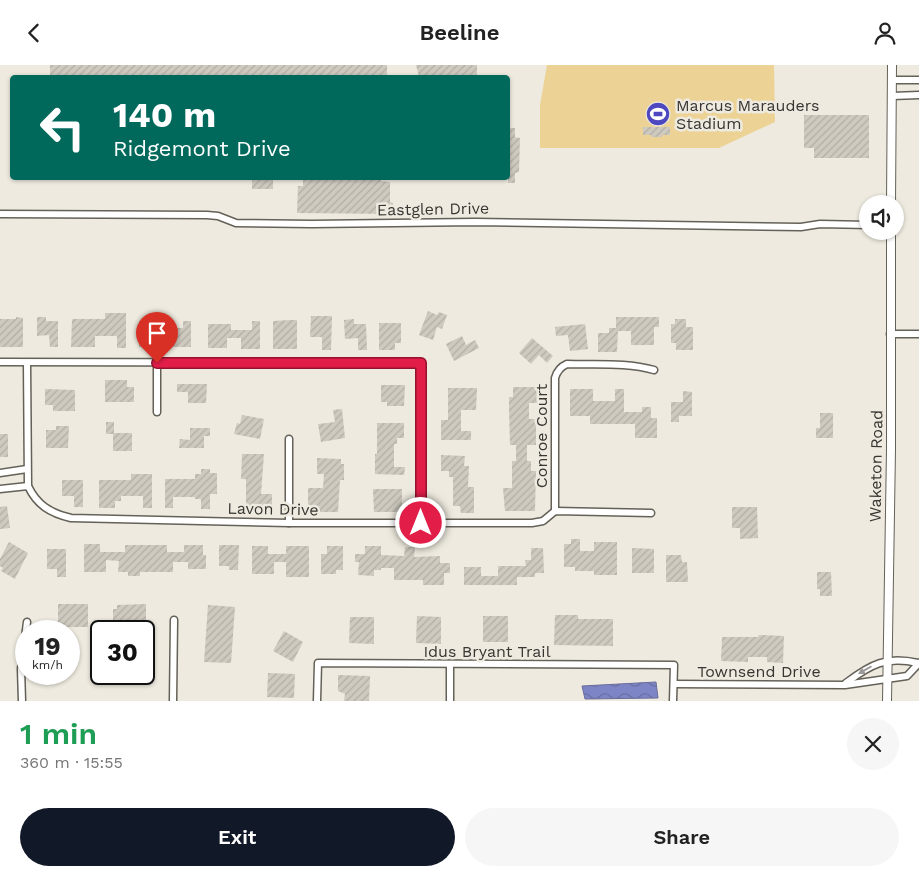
<!DOCTYPE html>
<meta charset="utf-8">
<style>
body{margin:0;font-family:"Work Sans",sans-serif;background:#f6f6f6;color:#222;height:100vh;display:flex;flex-direction:column;font-size:19px;white-space:nowrap}
*{box-sizing:border-box;margin:0}
p{font-size:16px;color:#767676}
.icon{flex:none;width:28px;height:28px;fill:none;stroke:currentColor;stroke-width:2;stroke-linecap:round;stroke-linejoin:round}
.map{position:relative;height:636px;overflow:hidden}
.sheet{display:flex;flex-direction:column;background:#fff;flex:1}
.sheet>*{flex:none}
.top-card{position:absolute;left:10px;top:10px;width:500px;height:105px;border-radius:5px;box-shadow:0 1px 4px #0004;background:#00695c;color:#fff;overflow:hidden}
.tools{position:absolute;left:859px;top:130px;display:grid;gap:10px}
.tools a{display:grid;place-items:center;width:45px;height:45px;border-radius:50%;background:#fff;box-shadow:0 1px 4px #0004;font-size:25px}
.speed{position:absolute;left:15px;top:555px;display:flex;gap:10px;font-size:25px;font-weight:700;text-align:center}
.speed>*{display:grid;place-content:center;width:65px;height:65px;border-radius:50%;background:#fff;box-shadow:0 1px 4px #0004;line-height:1}
.speed small{font-size:12px;font-weight:400}
.speed .limit{border:2px solid #111;border-radius:8px;background:#fff;color:#111}
.pin{position:absolute;display:grid;place-items:center;width:42px;height:42px;color:#fff;margin:-51px -21px;border-radius:50% 50% 50% 0;rotate:-45deg;box-shadow:0 0 5px #0007}
.pin .icon{rotate:45deg}
.me{position:absolute;width:55px;margin:-28px;rotate:0deg;stroke-linejoin:round;filter:drop-shadow(0 0 4px #0008)}
.turn{display:flex;align-items:center;gap:18px;height:105px;padding:0 20px;font-size:22px}
.turn .icon{width:65px;height:65px;stroke-width:2.5}
.turn b{display:block;font-size:35px;line-height:42px}
.round{display:grid;place-items:center;flex:none;width:52px;height:52px;border-radius:26px;background:#f6f6f6}
.headline{display:flex;align-items:center;justify-content:space-between;height:85px;padding:0 20px}
h1{font-size:30px;font-weight:600;line-height:38px;color:#1e9e55}
.primary-button{display:flex;gap:10px;margin-top:auto;padding:10px 20px}
.primary-button a{flex:1;height:58px;border-radius:30px;background:#111827;color:#fff;font-size:20px;font-weight:600;line-height:58px;text-align:center}
.primary-button a+a{background:#f6f6f6;color:#222}
header{display:flex;justify-content:space-between;align-items:center;height:65px;padding:0 20px;background:#fff;font-size:22px;font-weight:600}
.map>svg:first-child{display:block}
.park{fill:#ecd395}
.water{fill:url(#water-waves);stroke:#696d9a}
.building{fill:url(#building-hatch)}
.lines{fill:none;stroke-linecap:round;stroke-linejoin:round}
.minor-casing{stroke:#646158;stroke-width:9}
.tertiary-casing{stroke:#646158;stroke-width:10}
.minor{stroke:#fff;stroke-width:6}
.tertiary{stroke:#fff;stroke-width:8}
.oneway{fill:#9c9a98}
.route-casing{stroke:#92132f;stroke-width:12}
.route{stroke:#e11d48;stroke-width:9}
.labels{text-anchor:middle;dominant-baseline:central;stroke-width:5;stroke-linejoin:round;paint-order:stroke}
.poi-label{font-size:16px;fill:#383632;stroke:#eeeadf;text-anchor:start}
.street-label{font-size:16px;fill:#383632;stroke:#eeeadf}
</style>
<header><svg class="icon" aria-label="back" viewBox="0 0 24 24"><path d="M15 5l-7 7 7 7"/></svg>Beeline<svg class="icon" aria-label="person" viewBox="0 0 24 24"><circle cx="12" cy="8" r="4"/><path d="M4 21q1-7 8-7t8 7"/></svg></header>
<div class="map">
<svg width="919" height="636" viewBox="0 0 919 636">
<defs>
<pattern id="water-waves" width="16" height="10" patternUnits="userSpaceOnUse" patternTransform="scale(1.25)"><rect width="16" height="10" fill="#7e85c7"/><path d="M0 5q4-4 8 0t8 0" fill="none" stroke="#686ea2"/></pattern>
<pattern id="building-hatch" width="6" height="6" patternUnits="userSpaceOnUse" patternTransform="scale(1.25)"><rect width="6" height="6" fill="#cecac0"/><path d="M-1 1l2-2M0 6l6-6M5 7l2-2" fill="none" stroke="#b2aea5"/></pattern>
</defs>
<rect width="100%" height="100%" fill="#eeeadf"/>
<polygon class="park" points="547,0 774,0 775,57 719,83 540,83 540,40"/>
<polygon class="water" points="656,617 658,633 585,634 582,621"/>
<g class="building">
<rect x="50" y="0" width="337" height="12"/>
<polygon points="416,0 477,0 477,12 419,12"/>
<polygon points="804,50 869,50 869,93 814,93 814,83 804,83"/>
<polygon points="643,62 670,62 670,70 662,70 662,72 651,72 651,70 643,70"/>
<polygon points="508,63 515,63 515,72 520,73 519,107 515,108 515,118 508,118"/>
<rect x="252" y="112" width="21" height="12"/>
<polygon points="303,112 381,112 381,116 390,117 390,137 393,138 393,149 297,148 298,121 303,121"/>
<polygon points="428,246 437,250 439,247 447,250 442,264 437,262 433,275 419,270"/>
<polygon points="105,248 126,248 126,283 117,283 117,271 95,271 95,282 71,282 72,254 105,254"/>
<polygon points="311,251 332,251 331,285 322,285 322,272 310,272"/>
<polygon points="16,252 23,253 23,282 0,282 0,254 16,254"/>
<polygon points="37,252 46,252 46,256 58,256 58,282 50,282 49,270 37,271"/>
<polygon points="616,252 659,252 659,262 654,262 654,280 631,280 631,266 618,266 617,287 598,287 598,268 609,268 609,263 616,263"/>
<polygon points="354,254 354,259 366,259 367,285 358,285 358,273 345,274 344,255"/>
<polygon points="675,254 686,254 686,262 693,262 693,285 676,285 676,278 671,278 671,259 675,259"/>
<polygon points="290,255 297,255 297,284 273,284 273,256"/>
<polygon points="139,256 161,256 161,276 154,276 154,283 139,282"/>
<polygon points="183,256 191,256 191,282 173,282 173,263 183,263"/>
<polygon points="252,256 260,256 260,284 241,284 241,273 227,273 227,283 208,283 208,259 231,259 231,265 252,265"/>
<polygon points="379,258 401,258 401,278 395,278 395,285 379,285"/>
<polygon points="585,259 588,284 570,286 568,270 556,271 555,262"/>
<polygon points="462,271 466,280 475,275 479,283 454,296 446,279"/>
<polygon points="532,273 553,291 547,298 539,290 531,299 519,288"/>
<polygon points="105,315 127,315 127,322 134,322 134,337 105,337"/>
<polygon points="177,319 207,319 206,338 188,338 188,327 177,327"/>
<polygon points="381,320 405,320 404,341 387,341 387,337 381,337"/>
<polygon points="513,322 537,322 537,338 529,338 529,354 536,354 536,380 527,380 527,396 531,396 531,406 536,406 535,446 505,446 503,423 512,423 512,396 516,396 516,380 510,380 509,344 509,332 513,332"/>
<polygon points="448,323 477,323 476,345 461,345 461,366 471,366 471,375 441,375 441,355 448,355"/>
<polygon points="45,324 75,325 75,346 53,346 53,340 45,340"/>
<polygon points="570,324 593,324 593,336 615,336 615,324 624,324 624,347 642,347 642,342 651,342 651,353 657,353 657,373 635,373 635,359 590,359 590,351 570,351"/>
<polygon points="683,326 692,327 692,351 679,351 679,357 671,357 671,337 683,337"/>
<polygon points="342,344 345,373 321,377 318,359 335,357 333,345"/>
<polygon points="820,348 833,348 833,373 816,373 816,363 820,363"/>
<polygon points="242,350 264,354 260,374 234,369 237,358 240,359"/>
<polygon points="106,357 114,357 114,368 132,368 132,386 113,386 113,369 106,369"/>
<polygon points="377,358 404,358 404,373 397,373 397,379 394,379 394,402 405,402 404,410 375,409 375,389 377,389"/>
<polygon points="56,361 69,361 68,383 46,383 46,365 56,365"/>
<polygon points="190,363 210,363 210,371 204,371 204,383 179,383 180,374 190,375"/>
<rect x="0" y="369" width="8" height="23"/>
<polygon points="242,389 264,389 261,429 272,429 272,447 246,447 246,414 241,414"/>
<polygon points="441,390 465,391 464,401 469,401 468,422 474,422 474,448 461,448 460,441 453,441 453,412 449,412 449,406 441,406"/>
<polygon points="317,393 341,394 341,399 344,399 344,415 340,415 338,447 308,447 308,423 323,423 324,409 317,409"/>
<polygon points="201,404 210,404 210,408 217,408 217,429 210,429 210,444 201,444 201,434 195,434 195,432 173,432 173,443 165,443 165,414 195,414 195,409 201,409"/>
<polygon points="131,409 152,409 152,443 143,443 143,431 121,431 121,436 115,436 115,443 99,443 99,415 131,415"/>
<polygon points="62,415 83,415 83,442 74,442 74,431 62,431"/>
<polygon points="373,424 402,424 402,447 374,447"/>
<polygon points="7,441 10,463 0,464 0,442"/>
<polygon points="732,442 757,442 758,473 740,474 740,463 732,463"/>
<polygon points="571,474 580,474 580,486 594,486 594,477 617,477 617,510 594,510 594,506 575,506 575,502 564,502 564,479 571,479"/>
<polygon points="9,477 28,488 15,514 1,506 3,503 0,501 0,494"/>
<polygon points="84,479 100,479 100,487 125,487 125,480 167,480 167,487 184,487 184,480 203,480 203,490 206,490 206,504 188,504 188,497 173,497 173,507 140,507 140,511 128,511 128,507 118,507 119,496 106,495 106,507 84,507"/>
<polygon points="219,480 239,480 238,505 229,505 229,501 219,501"/>
<polygon points="252,481 268,481 268,489 286,489 286,481 309,481 309,512 286,512 286,497 274,497 274,509 252,509"/>
<polygon points="327,481 343,481 343,505 336,505 336,509 321,509 321,489 327,489"/>
<polygon points="365,481 381,481 381,490 404,491 405,482 415,482 414,492 440,491 440,498 450,498 450,508 444,508 444,520 423,520 423,515 394,515 394,503 381,503 381,505 374,505 374,511 358,510 359,497 355,497 355,489 365,489"/>
<polygon points="531,483 543,483 544,508 535,508 535,512 517,512 517,520 464,520 464,502 481,502 481,511 498,511 498,501 526,501 525,495 531,495"/>
<polygon points="632,483 654,484 654,508 632,508"/>
<polygon points="47,484 66,484 66,512 57,512 57,504 47,504"/>
<polygon points="666,490 681,490 682,497 687,497 688,517 666,517"/>
<polygon points="817,507 831,507 832,531 820,531 820,524 817,524"/>
<rect x="58" y="539" width="30" height="23"/>
<polygon points="146,539 146,566 113,566 113,544 117,544 117,540"/>
<polygon points="208,540 235,542 231,598 204,597"/>
<polygon points="555,550 578,550 578,554 613,554 613,581 554,580"/>
<polygon points="417,551 441,552 441,579 416,578"/>
<rect x="483" y="551" width="25" height="26"/>
<polygon points="350,552 374,552 374,579 349,578"/>
<polygon points="284,566 303,577 293,597 273,586"/>
<polygon points="759,570 784,571 783,598 767,597 767,592 748,592 748,597 721,596 722,572 758,572"/>
<polygon points="268,608 295,609 294,633 267,632"/>
<polygon points="338,610 370,611 369,636 344,636 345,629 338,626"/>
</g>
<g class="lines">
<g class="minor-casing">
<g id="minor">
<polyline points="892,15 919,15"/>
<polyline points="892,31 919,30"/>
<polyline points="0,149 207,150 218,151 236,158 312,159 475,157 801,162 820,159 868,160"/>
<polyline points="890,269 919,269"/>
<polyline points="0,297 421,298 421,458"/>
<path d="M27 298 28 421C37 440 50 448 71 453L289 458H532L543 456 555 446 651 448"/>
<polyline points="157,298 157,347"/>
<polyline points="289,374 289,458"/>
<polyline points="0,408 27,404"/>
<polyline points="0,424 28,421"/>
<path d="M555 446V313C557 306 560 302 567 299 596 300 627 297 654 305"/>
<path d="M846 618C871 599 886 591 918 598"/>
<polyline points="674,619 845,620 907,611 919,598"/>
<polyline points="22,636 21,604 27,557"/>
<polyline points="173,636 174,555"/>
<polyline points="317,636 318,598 674,600 673,636"/>
<polyline points="450,636 450,600"/>
</g>
</g>
<g class="tertiary-casing">
<g id="tertiary">
<polyline points="891,139 892,0"/>
<polyline points="887,636 891,384 891,166"/>
</g>
</g>
<use href="#minor" class="minor"/>
<use href="#tertiary" class="tertiary"/>
</g>
<defs><path id="oneway-solid" d="M-6-.8H1V-3.2L6.5 0L1 3.2V.8H-6Z" transform="scale(1.25)"/></defs>
<use class="oneway" href="#oneway-solid" transform="translate(865 605) rotate(150)"/>
<g class="lines">
<g class="route-casing">
<polyline id="route" points="157,298 421,298 421,458"/>
</g>
<use href="#route" class="route"/>
</g>
<defs>
<g id="stadium-disc" transform="scale(1.25)"><circle r="9.5" fill="#4d48bf" stroke="#eeeadf"/><path d="M0-5a6.5 5 0 1 0 0 10a6.5 5 0 1 0 0-10ZM-3.5-1.8h7v3.6h-7Z" fill="#fff"/></g>
</defs>
<g fill-rule="evenodd">
<use href="#stadium-disc" x="658" y="49"/>
</g>
<g class="labels">
<g class="poi-label">
<text x="676" y="40">Marcus Marauders<tspan x="676" dy="18">Stadium</tspan></text>
</g>
<g class="street-label">
<text transform="translate(433 144) rotate(-1)">Eastglen Drive</text>
<text transform="translate(541 371) rotate(-90)">Conroe Court</text>
<text transform="translate(876 401) rotate(-89)">Waketon Road</text>
<text transform="translate(273 444) rotate(1)">Lavon Drive</text>
<text x="487" y="586">Idus Bryant Trail</text>
<text x="759" y="606">Townsend Drive</text>
</g>
</g>
</svg>
<div class="tools">
<a><svg class="icon" aria-label="sound" viewBox="0 0 24 24"><path d="M4 9h4l5-4v14l-5-4H4zM17 9q2 3 0 6"/></svg></a>
</div>
<div class="speed"><div>19<small>km/h</small></div><div class="limit">30</div></div>
<div class="pin" style="left:157px;top:298px;background:#d93025"><svg class="icon" aria-label="arrive" viewBox="0 0 24 24"><path d="M6 21V4h12l-3 4 3 4H6"/></svg></div>
<svg class="me" style="left:421px;top:458px" viewBox="-20 -20 40 40"><circle r="17" fill="#e11d48" stroke="#fff" stroke-width="3"/><path d="M0-11L8 9 0 5-8 9z" fill="#fff"/></svg>
<div class="top-card">
<div class="turn"><svg class="icon" aria-label="left" viewBox="0 0 24 24"><path d="M17 20v-9H6M10 6l-5 5 5 5"/></svg><div><b>140 m</b>Ridgemont Drive</div></div>
</div>
</div>
<section class="sheet">
<div class="headline"><div><h1>1 min</h1><p>360 m · 15:55</p></div><a class="round"><svg class="icon" aria-label="close" viewBox="0 0 24 24"><path d="M6 6l12 12M18 6L6 18"/></svg></a></div>
<div class="primary-button"><a>Exit</a><a>Share</a></div>
</section>
